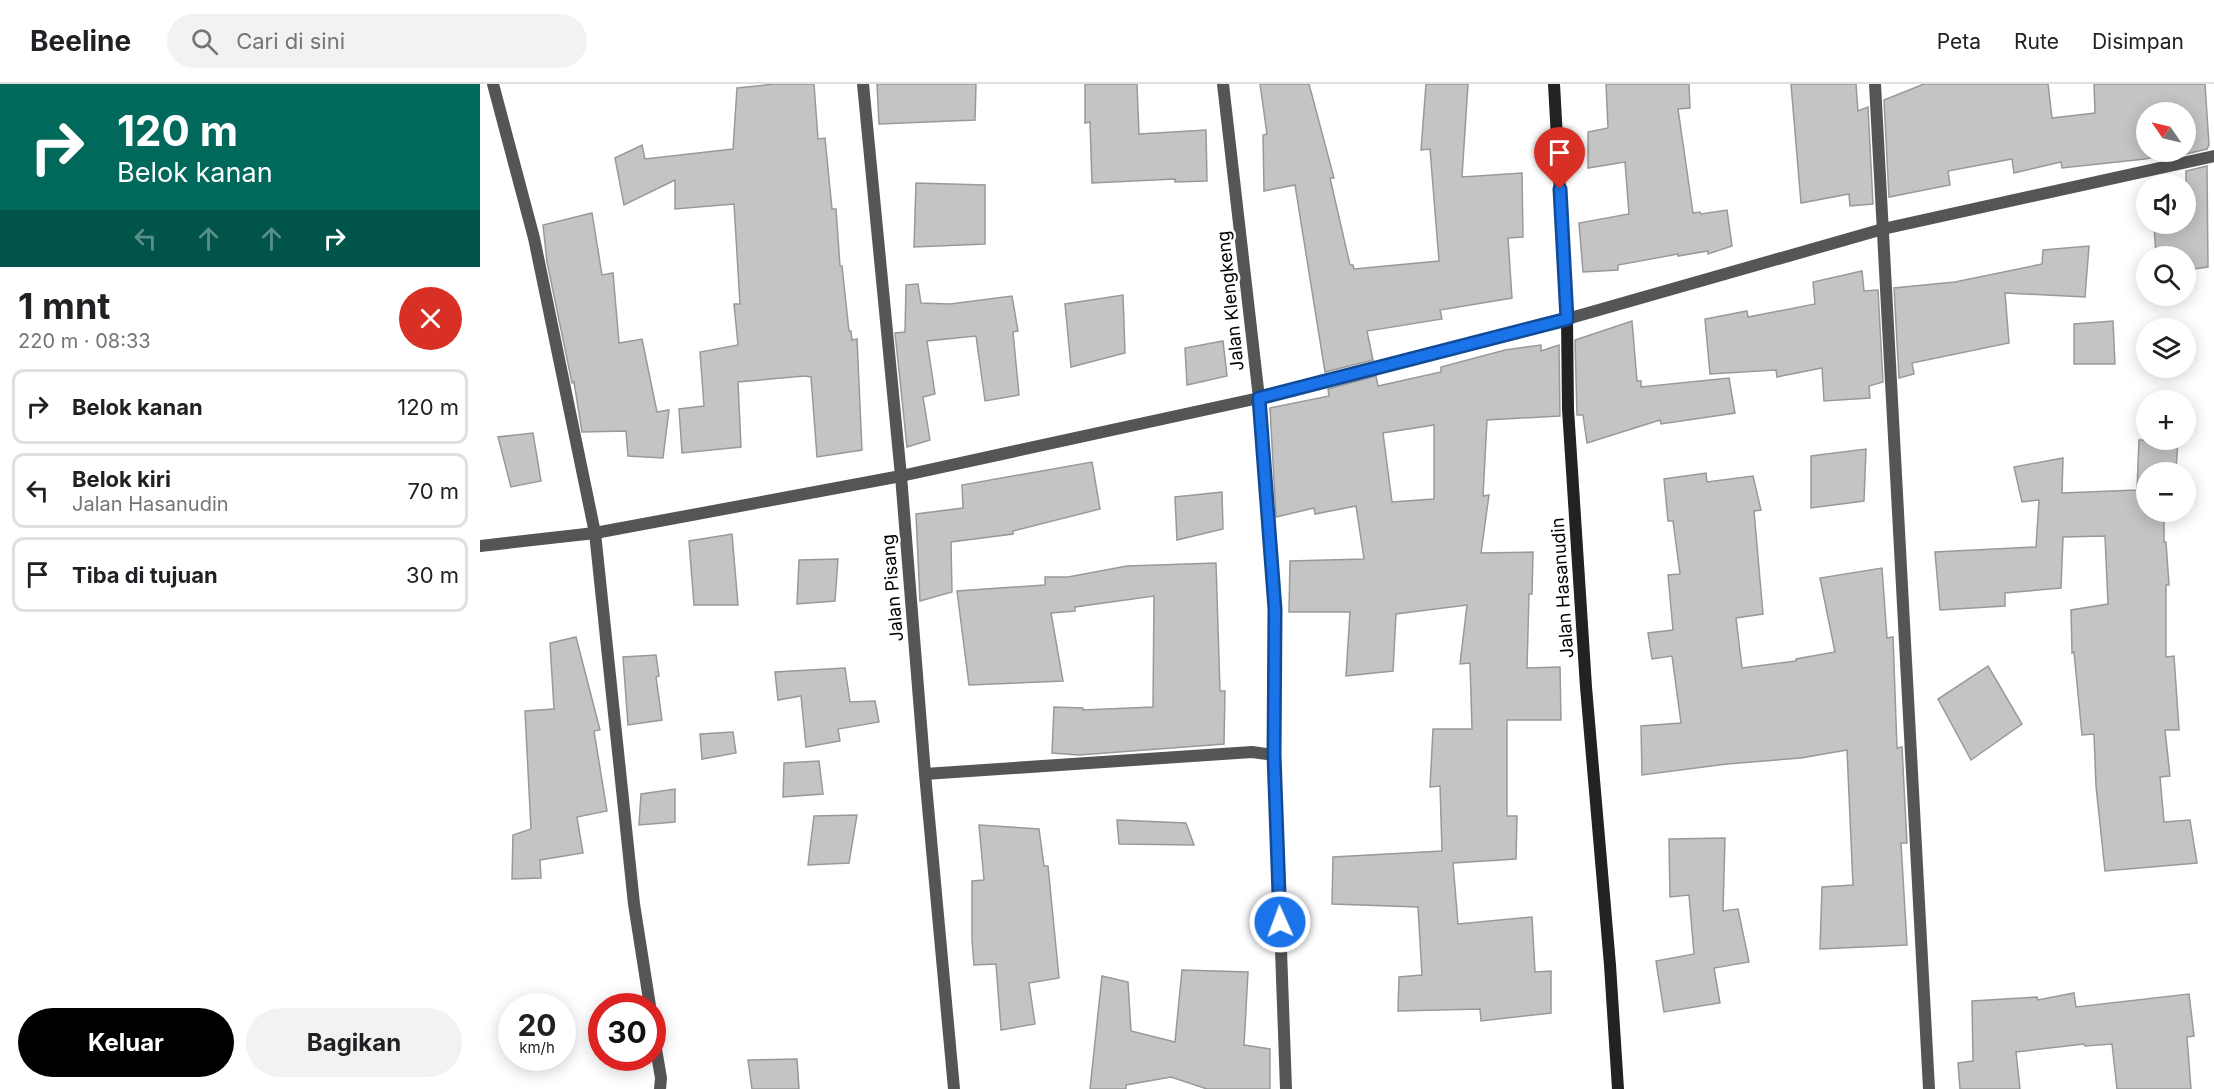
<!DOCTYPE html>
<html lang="id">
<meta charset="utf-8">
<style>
body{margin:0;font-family:Inter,sans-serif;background:#f2f2f2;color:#202124;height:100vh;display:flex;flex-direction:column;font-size:22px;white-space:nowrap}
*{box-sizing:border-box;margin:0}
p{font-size:20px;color:#757577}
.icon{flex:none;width:33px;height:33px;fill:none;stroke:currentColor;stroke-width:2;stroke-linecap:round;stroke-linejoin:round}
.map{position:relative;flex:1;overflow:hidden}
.drawer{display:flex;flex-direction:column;background:#fff;width:480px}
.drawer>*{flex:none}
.banner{background:#00695c;color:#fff;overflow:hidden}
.needle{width:39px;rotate:304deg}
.fabs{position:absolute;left:1656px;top:18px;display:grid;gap:12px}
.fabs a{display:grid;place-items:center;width:60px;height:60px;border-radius:50%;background:#fff;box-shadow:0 3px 15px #0003;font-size:30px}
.speed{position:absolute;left:18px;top:909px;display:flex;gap:12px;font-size:30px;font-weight:700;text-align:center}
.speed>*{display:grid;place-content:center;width:78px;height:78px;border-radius:50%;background:#fff;box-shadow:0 3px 15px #0003;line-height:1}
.speed small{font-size:15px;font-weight:400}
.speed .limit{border:9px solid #d22;background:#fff;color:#111}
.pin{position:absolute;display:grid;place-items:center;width:51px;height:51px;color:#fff;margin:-62px -26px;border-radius:50% 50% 50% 0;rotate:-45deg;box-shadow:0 0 6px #0007}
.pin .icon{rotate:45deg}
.me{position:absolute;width:66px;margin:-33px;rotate:358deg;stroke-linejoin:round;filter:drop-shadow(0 0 4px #0008)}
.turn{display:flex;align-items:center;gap:21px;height:126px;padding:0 18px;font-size:27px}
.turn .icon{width:78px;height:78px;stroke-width:2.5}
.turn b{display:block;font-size:42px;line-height:51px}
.lanes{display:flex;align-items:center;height:57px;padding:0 18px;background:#0003;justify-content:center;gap:30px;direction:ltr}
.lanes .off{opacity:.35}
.round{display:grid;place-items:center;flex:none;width:63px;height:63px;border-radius:32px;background:#f2f2f2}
.head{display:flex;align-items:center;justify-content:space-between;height:102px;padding:0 18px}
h1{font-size:36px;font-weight:700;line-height:45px}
.action{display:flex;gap:12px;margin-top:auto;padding:12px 18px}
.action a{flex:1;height:69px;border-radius:36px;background:#000;color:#fff;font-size:24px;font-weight:700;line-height:69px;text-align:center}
.action a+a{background:#f2f2f2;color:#202124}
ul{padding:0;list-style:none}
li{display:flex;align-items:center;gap:18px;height:75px;margin:0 12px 9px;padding:0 6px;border:3px solid #e0e0e0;border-radius:12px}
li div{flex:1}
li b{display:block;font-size:22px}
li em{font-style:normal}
header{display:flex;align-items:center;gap:36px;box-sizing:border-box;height:84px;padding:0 30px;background:#fff;border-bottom:2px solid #e0e0e0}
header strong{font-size:28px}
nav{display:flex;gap:33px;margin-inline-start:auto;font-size:21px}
.search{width:420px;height:54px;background:#f2f2f2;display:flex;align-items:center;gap:15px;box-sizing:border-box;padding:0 21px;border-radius:33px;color:#757577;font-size:22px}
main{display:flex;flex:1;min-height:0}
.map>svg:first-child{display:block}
.building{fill:#c4c4c4;stroke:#999;stroke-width:1.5;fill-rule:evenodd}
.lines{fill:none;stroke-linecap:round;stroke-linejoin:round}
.minor{stroke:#555;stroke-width:12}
.secondary{stroke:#222;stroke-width:12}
.route-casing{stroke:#114b97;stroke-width:15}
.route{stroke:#1a73e8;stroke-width:10}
.labels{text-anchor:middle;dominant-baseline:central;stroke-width:5;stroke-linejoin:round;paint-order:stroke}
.street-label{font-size:18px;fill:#000;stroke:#fff}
</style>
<header>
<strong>Beeline</strong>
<div class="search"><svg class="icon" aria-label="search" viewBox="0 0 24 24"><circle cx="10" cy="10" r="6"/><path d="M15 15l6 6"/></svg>Cari di sini</div>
<nav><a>Peta</a><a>Rute</a><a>Disimpan</a></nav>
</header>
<main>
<section class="drawer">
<div class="banner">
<div class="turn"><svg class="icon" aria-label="right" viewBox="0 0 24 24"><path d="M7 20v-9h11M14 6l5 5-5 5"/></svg><div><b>120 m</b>Belok kanan</div></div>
<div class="lanes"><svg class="icon off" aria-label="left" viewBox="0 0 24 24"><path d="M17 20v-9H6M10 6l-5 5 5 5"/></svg><svg class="icon off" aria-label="ahead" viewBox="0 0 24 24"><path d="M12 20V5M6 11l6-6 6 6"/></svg><svg class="icon off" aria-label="ahead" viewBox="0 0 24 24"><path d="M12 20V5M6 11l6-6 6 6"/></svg><svg class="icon" aria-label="right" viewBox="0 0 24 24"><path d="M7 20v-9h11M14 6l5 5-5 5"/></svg></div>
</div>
<div class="head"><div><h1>1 mnt</h1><p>220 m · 08:33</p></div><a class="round" style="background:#d93025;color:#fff"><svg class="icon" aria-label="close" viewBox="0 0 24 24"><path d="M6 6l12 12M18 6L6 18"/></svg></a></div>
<ul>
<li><svg class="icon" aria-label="right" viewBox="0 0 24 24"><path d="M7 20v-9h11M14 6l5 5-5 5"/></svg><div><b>Belok kanan</b></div><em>120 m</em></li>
<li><svg class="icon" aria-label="left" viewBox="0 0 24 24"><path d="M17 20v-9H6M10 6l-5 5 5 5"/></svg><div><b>Belok kiri</b><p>Jalan Hasanudin</p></div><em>70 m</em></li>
<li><svg class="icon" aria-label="arrive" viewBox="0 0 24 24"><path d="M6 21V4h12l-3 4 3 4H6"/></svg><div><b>Tiba di tujuan</b></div><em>30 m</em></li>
</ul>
<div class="action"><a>Keluar</a><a>Bagikan</a></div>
</section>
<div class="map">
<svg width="1734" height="1005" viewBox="0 0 1734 1005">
<rect width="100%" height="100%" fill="#fff"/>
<g class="building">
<polygon points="295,0 334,0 338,55 345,54 352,125 356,125 360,182 362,182 369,247 371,247 372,256 377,255 382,366 337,373 331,293 324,292 258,298 261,363 202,369 199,325 224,322 220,268 258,261 254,220 260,220 254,120 195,125 195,96 144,121 135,74 162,61 165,75 253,65 257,4"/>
<polygon points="397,0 496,0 495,36 399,40"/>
<polygon points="605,0 657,0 659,50 726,46 727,97 695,98 695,95 612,99 610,38 605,39"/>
<polygon points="780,0 829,0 854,94 850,94 870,181 873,181 874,185 959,177 950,65 941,66 946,0 988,0 982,93 1042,89 1043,153 1028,154 1032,214 960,226 962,235 887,247 893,276 845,288 815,101 784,107 783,51 787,50"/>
<polygon points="1126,0 1209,0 1210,24 1198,25 1213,129 1220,128 1221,130 1247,126 1252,162 1228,170 1228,167 1198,172 1198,170 1138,181 1138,186 1103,188 1099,139 1149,130 1145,78 1108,84 1108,48 1128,44"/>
<polygon points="1311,0 1376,0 1378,27 1388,23 1393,120 1370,122 1369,110 1321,119"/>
<polygon points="1444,0 1568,0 1572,34 1615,29 1614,0 1725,0 1729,61 1727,65 1706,70 1706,28 1666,28 1666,68 1698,68 1665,75 1582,84 1581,78 1534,89 1532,75 1468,87 1470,101 1409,113 1404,16"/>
<polygon points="1727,82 1728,183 1706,186 1706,172 1676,172 1674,140 1706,140 1706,87"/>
<polygon points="436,99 505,101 505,160 434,163"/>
<polygon points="112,129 122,191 133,189 139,259 162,255 177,328 189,326 183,374 148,372 146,347 102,348 94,298 92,299 67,178 63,141"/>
<polygon points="1609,162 1605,213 1525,209 1529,259 1432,279 1434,290 1419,294 1414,204 1475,198 1562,180 1563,166"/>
<polygon points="1382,187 1384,207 1398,206 1403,298 1389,302 1390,314 1344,317 1342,284 1297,293 1296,286 1230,290 1225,235 1267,227 1268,233 1335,220 1333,198"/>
<polygon points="438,200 441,219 470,220 532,212 538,247 533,248 539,311 505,317 496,252 447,257 455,310 443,313 450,356 427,363 415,249 425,248 426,201"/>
<polygon points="643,211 645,269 591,283 585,220"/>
<polygon points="1152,237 1157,297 1161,297 1161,303 1249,294 1255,329 1181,340 1180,336 1107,359 1103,331 1097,331 1095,256"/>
<polygon points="1633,237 1635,280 1594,280 1594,240"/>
<polygon points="743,257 747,292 707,301 705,264"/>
<path d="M1061 261V267L1079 261 1080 332 1007 336 1003 412 1009 411 1001 469 1053 468 1052 510H1049L1047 584 1080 583 1081 636H1027V732H1037L1036 775 973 779 978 840 1052 833 1055 888 1071 887V929L1001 937 1000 925 918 927 919 893 942 891 938 823 852 820 853 773 962 767 960 702 950 703 953 645H992L990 579 980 580 987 521 916 530 913 587 866 592 870 528H809L810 477 884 475 876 422 835 430 834 424 796 433 790 324 849 312 848 305 896 292 898 302 961 288V283L1025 266ZM954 341V415L912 418 903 349Z"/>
<polygon points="53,349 61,397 31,403 18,353"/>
<polygon points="1659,356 1698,356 1696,386 1666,388 1666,428 1684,428 1684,458 1686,458 1689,501 1686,501 1686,573 1694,572 1699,646 1685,646 1690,692 1680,693 1684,738 1710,736 1717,779 1625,787 1616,702 1614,650 1602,651 1594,568 1592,569 1591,526 1628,520 1625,452 1583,453 1581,504 1525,509 1525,522 1460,526 1455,468 1556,463 1559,416 1542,418 1534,383 1583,374 1582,409 1657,406"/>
<polygon points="1386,365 1384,417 1331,424 1331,372"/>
<polygon points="612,378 620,425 533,447 533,450 471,458 472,508 440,517 436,430 483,424 482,401"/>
<polygon points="1226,389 1227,398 1273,392 1281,426 1274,427 1283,530 1256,534 1262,584 1316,577 1316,575 1355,568 1340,494 1402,484 1407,554 1413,553 1417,664 1422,663 1424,702 1427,759 1421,759 1427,861 1340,865 1342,803 1373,801 1367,666 1321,674 1247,680 1162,691 1161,642 1201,639 1192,572 1172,575 1168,549 1193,546 1188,491 1200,490 1193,437 1188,437 1184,395"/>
<polygon points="742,408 743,445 697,456 695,413"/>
<polygon points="252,450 258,521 214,521 209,457"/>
<polygon points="358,475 355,517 317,520 319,476"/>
<polygon points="736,479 740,607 745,607 744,660 599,671 572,669 574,623 603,624 603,626 673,623 674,512 595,523 595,527 571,529 583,597 489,601 477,507 565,501 565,493 588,493 647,482"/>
<polygon points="96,553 120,646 114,647 127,727 97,733 103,769 60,776 61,794 32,795 33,751 51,745 45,627 74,625 70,559"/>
<polygon points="176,571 179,592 176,593 182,636 148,641 143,573"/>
<polygon points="1508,582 1542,640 1491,676 1458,615"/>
<polygon points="365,584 370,618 395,617 399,638 358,645 360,657 326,663 321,612 298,616 295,588"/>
<polygon points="253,648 256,669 222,675 220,650"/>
<polygon points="339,677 343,710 303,713 304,679"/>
<polygon points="195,705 195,738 159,741 161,710"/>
<polygon points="377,731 369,779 328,781 334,732"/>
<polygon points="637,736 706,739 714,761 639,760"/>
<polygon points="499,741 559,745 564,782 568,782 579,894 549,899 555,940 521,946 516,880 494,881 492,856 492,797 504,796"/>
<polygon points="1245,754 1243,827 1258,825 1269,878 1234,884 1240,919 1184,928 1176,877 1214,870 1209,811 1190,813 1189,755"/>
<polygon points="702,886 768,888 764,961 790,965 790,1005 727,1005 691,993 646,1001 646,1005 610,1005 622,892 648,898 651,947 695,958"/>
<polygon points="1594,909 1596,923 1709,910 1714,952 1707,953 1711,1005 1637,1005 1632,960 1605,962 1604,960 1536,968 1540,1005 1480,1005 1478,979 1493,977 1492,917 1557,913 1558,916"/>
<polygon points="317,975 319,1005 272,1005 268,976"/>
</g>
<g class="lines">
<g class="minor">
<polyline points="13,0 54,154 115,449 154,820 170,922"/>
<polyline points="383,0 421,392 445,690 474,1005"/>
<polyline points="743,0 779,314 795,526 794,671 806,1005"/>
<polyline points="1395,0 1449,1005"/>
<polyline points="0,462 115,449 421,392 779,314 1087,235 1403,145 1734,72"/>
<polyline points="445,690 772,668 794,671"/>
<polyline points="172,942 181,994 180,1005"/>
</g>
<polyline class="secondary" points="1074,0 1087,235 1088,325 1106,603 1130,881 1138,1005"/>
</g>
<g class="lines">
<g class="route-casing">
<polyline id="route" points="800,838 794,671 795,525 779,314 1087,235 1080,105"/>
</g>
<use href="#route" class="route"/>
</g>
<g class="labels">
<g class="street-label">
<text transform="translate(750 217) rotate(-96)">Jalan Klengkeng</text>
<text transform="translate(412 504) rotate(-95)">Jalan Pisang</text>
<text transform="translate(1082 504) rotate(-94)">Jalan Hasanudin</text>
</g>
</g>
</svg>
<div class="fabs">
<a><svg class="needle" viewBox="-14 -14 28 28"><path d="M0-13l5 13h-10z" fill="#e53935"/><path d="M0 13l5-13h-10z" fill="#757577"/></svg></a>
<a><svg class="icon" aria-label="sound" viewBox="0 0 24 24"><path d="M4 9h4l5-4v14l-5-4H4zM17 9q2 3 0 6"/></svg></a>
<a><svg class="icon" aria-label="search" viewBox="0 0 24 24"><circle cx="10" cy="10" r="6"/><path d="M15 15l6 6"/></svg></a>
<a><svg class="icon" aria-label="layers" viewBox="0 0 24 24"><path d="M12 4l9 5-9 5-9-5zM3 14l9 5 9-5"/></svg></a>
<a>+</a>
<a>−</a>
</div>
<div class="speed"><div>20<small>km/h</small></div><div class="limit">30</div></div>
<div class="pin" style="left:1080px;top:105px;background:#d93025"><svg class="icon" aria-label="arrive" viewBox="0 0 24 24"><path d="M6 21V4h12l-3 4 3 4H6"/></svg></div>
<svg class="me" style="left:800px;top:838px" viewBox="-20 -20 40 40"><circle r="17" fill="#1a73e8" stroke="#fff" stroke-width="3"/><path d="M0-11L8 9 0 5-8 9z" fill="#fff"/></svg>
</div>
</main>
